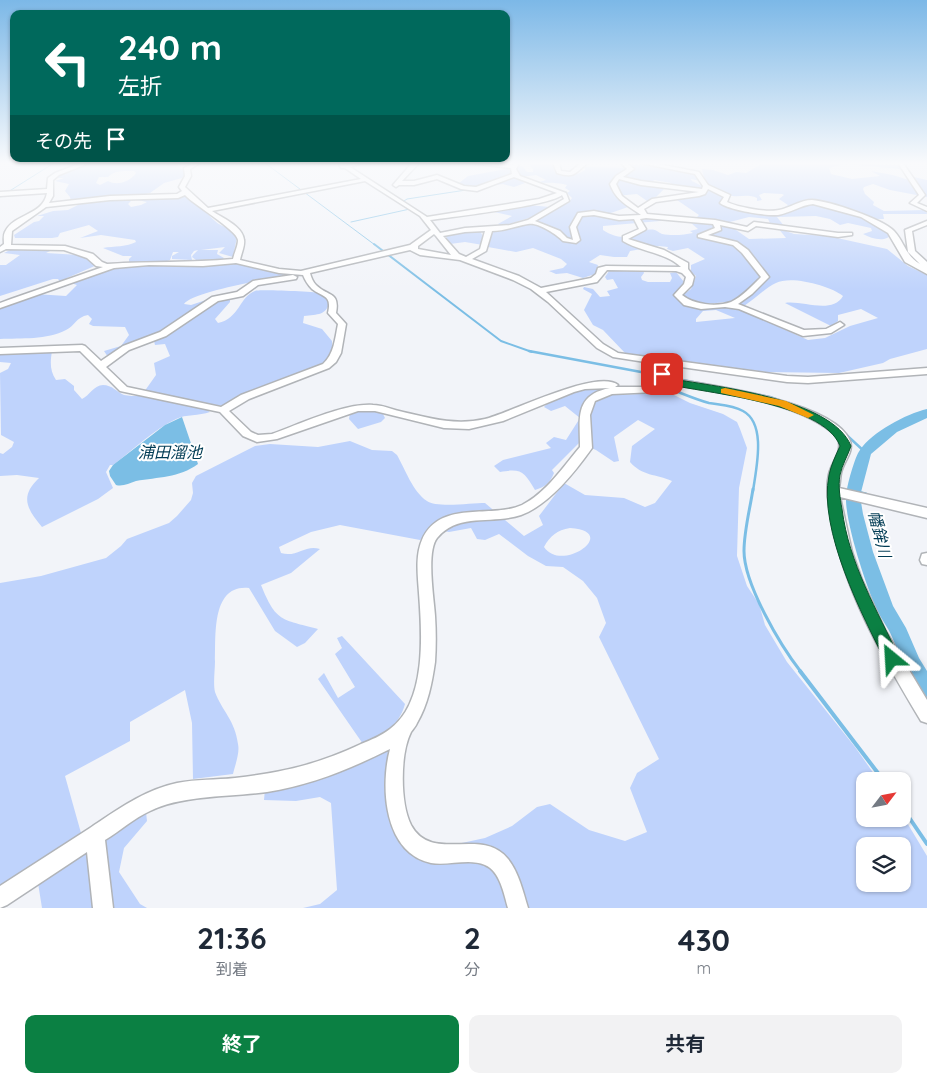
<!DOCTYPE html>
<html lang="ja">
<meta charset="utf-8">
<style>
body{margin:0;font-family:Quicksand,"Noto Sans JP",sans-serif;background:#f2f2f3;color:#1f2937;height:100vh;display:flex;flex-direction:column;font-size:19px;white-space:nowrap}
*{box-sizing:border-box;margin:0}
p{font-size:16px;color:#747a83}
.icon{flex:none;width:28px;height:28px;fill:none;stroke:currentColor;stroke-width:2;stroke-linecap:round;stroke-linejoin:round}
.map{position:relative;height:908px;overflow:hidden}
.drawer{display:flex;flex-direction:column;background:#fff;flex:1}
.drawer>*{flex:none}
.top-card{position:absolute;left:10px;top:10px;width:500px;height:152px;border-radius:10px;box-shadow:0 1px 4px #0004;background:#00695c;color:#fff;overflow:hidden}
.needle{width:32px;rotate:58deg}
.tools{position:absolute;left:856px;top:772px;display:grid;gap:10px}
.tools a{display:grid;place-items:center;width:55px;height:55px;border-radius:10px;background:#fff;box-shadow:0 1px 4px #0004;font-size:25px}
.pin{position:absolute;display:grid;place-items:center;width:42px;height:42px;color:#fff;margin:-21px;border-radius:10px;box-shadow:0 2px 8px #0006}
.me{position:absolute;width:55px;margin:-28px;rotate:333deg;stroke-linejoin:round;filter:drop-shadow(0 0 4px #0008)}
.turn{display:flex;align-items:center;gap:18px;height:105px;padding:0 25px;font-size:22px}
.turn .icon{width:65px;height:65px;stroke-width:2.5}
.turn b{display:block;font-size:35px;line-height:42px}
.then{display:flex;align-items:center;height:48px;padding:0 25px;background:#0003;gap:10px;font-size:19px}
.eta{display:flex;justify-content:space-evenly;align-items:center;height:85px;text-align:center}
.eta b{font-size:30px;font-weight:700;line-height:35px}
.action{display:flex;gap:10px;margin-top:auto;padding:10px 25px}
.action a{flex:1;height:58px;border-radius:10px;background:#0b8043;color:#fff;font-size:20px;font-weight:700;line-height:58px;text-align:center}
.action a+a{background:#f2f2f3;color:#1f2937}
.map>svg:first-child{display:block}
.green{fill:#bfd3fc;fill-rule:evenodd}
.water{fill:#7bbee5}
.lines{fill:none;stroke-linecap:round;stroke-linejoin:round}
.stream-far4{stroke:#7bbee5;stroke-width:1}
.stream-far3{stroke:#7bbee5;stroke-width:2}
.stream-far2{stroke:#7bbee5;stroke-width:2.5}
.stream-far1{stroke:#7bbee5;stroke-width:3}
.stream{stroke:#7bbee5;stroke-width:4}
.river{fill:#7bbee5;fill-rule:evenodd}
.minor-casing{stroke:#b1b4b8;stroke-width:3}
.minor{fill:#fff;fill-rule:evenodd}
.route{fill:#0b8043;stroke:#07532c}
.slow{fill:#f59e0b}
.labels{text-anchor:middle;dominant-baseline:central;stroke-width:4;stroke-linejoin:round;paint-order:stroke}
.water-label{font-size:16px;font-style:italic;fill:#003b54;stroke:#fff}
</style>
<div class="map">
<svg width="927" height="908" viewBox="0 0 927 908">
<rect width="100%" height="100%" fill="#f2f4f9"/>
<g class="green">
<path d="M89 163H176L181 169H185L186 174 182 178 164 183 150 193 138 196 71 202 70 197 65 191 69 184 55 181 64 178H56L59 175ZM134 171 136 173C130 182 117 186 108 181L100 185 96 183 99 177H108C114 170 125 171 134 171Z"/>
<path d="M521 163H554V171C564 177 575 177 585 170V167L631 168 627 164 689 171 694 173 701 181 691 179 692 181 724 197 720 203C732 212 773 218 788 213 795 211 805 203 813 203 829 205 884 221 889 237 881 242 871 238 863 234L872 231 871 228 848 223 840 225 830 219 816 216 777 217 784 226 771 225 768 219 749 217 726 223 749 239 786 238 778 228 794 234 828 236 887 249 908 266 927 275V349L890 359 883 363 839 373 765 372 625 353 603 330 593 325 584 310 592 294 583 289 584 287 593 289 600 297 610 296 607 291 618 288 613 279 607 280 605 277 609 271 643 270 644 273 641 277 642 280 648 282H670L672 278 670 273 676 272 684 282 674 295C690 316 716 304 737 308L783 326 779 327 808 340 825 338 850 326 878 318 861 309 838 315V321L831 326 785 303C802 300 832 315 843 296 831 286 791 275 776 283 765 288 755 299 744 306L726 302 697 305 683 298V295L691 289 696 276 691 272V265L705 259 688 248 673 251 667 249 668 247 659 246 630 251 627 257H614L600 255 589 262 598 265 595 274 583 278 567 273 556 274 549 271 563 268 567 264 561 259 533 248 516 252 488 247 492 231C521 229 542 214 568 203L572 198 567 193 570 191 565 188 567 185C555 182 547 183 536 183L546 180 536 175 521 177 517 166H522L527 172H533V169L530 165ZM654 180 671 183 672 186 699 189 704 194 677 200 699 215 697 217C666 217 635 222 605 215L628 207 616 196 637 194 647 201 668 198H655L667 186 652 183ZM671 220 690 222 698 229 690 231 693 233C684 235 672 236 662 234 659 233 658 231 655 230 639 226 629 247 603 230V226ZM716 310 735 318 696 322V319L703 311Z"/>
<path d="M763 163 898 165 901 169 844 164 829 168 831 174 852 179 880 176 871 171 893 175 918 183 914 177 927 180V197L890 190 873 184 864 187 863 189 865 194 874 202 873 205 884 211 926 210 927 214H883L884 219H877L811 200 798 202 787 208 785 207 788 205 779 199 784 195 782 194 764 193 759 195 762 200 757 201V198C748 194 741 197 733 196 717 194 704 185 702 169L713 170 728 175 736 172 746 173Z"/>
<polygon points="506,169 510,170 511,174 507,177 515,178 525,183 514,187 503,184 481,187 466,187 458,184 468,176"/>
<path d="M183 195C196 200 205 212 215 221 223 229 230 224 237 237L233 257 219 253 225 247 201 250H218L217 254 224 258 223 259 196 260 192 257 193 255 198 250 194 251 191 255 192 260 172 259V256L179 252H173L170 260 165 262 129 263V259L132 256H123L103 248C114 246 127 247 136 242L135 240 101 235 80 238 98 231 89 225 60 233 58 237 52 238H15L14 235 34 222 39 221 44 216H37L53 211 68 210 84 202 128 199 131 201 128 204 131 207 141 205 147 202 137 200 140 199Z"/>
<polygon points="528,205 550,207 529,218 502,226 498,224 512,216 490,211"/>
<polygon points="480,231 484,238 483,245 465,242 450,244 446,239 447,235"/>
<polygon points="14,248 54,249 46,253 79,255 88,258 97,265 67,278 68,281 61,283 58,279 53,279 0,296 0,265 6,265 20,255 4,253"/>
<path d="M234 262 289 275C270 279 194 291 184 304L191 305 215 297H230V302L215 319 218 323C239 319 240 296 255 291 259 289 317 292 321 293 324 295 328 299 330 301 326 316 318 314 304 316L303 323 322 329 332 341V354L324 366 223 406 144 392 156 375 154 363 170 356 165 344 155 345 154 341 140 345 135 341 111 357H108L104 351 121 346 129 335 125 327 93 326 89 324 92 319 88 315C76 317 75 326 66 330 47 340 21 338 0 339V309L35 294 66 296 77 285 71 283C87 280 101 270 118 267 153 261 198 263 234 262Z"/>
<path d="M52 351C50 363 50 371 56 380L65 379 74 386V390L82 399C90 395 94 385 103 385 112 385 117 392 124 395 128 396 135 396 139 396 154 398 200 404 210 412 199 416 186 414 176 419 153 430 133 450 113 465H110L106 472 113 488 98 499 42 527C26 508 20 496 39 478L17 475 0 476V453L3 454 12 447 14 442 1 435 0 373 8 369 11 363 0 362V354Z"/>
<path d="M602 386 605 388 597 391 602 395C619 393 649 397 662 389L690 403 723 414 737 422 740 429 747 448 739 488 737 556 747 586 759 604 765 625 787 662 855 747 879 781H865V819H902L903 816 927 856V908H303L320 904 337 890 331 803 320 797 296 801 264 800 265 789 311 782 357 765 388 749C386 792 382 808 404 847L420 852 485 838 512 826 537 807 550 804 589 830 625 841 647 832 630 788 637 773 659 759 599 637 606 623 597 598 583 581 563 567 546 566 528 556 499 534 485 540 477 539 471 528 449 532 433 529 420 540 340 525 311 532 279 547 281 553C297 558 305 544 320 549L291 573 261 585C276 622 281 619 318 629L305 643 297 647 275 631 249 588C211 584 216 636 215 661 215 670 213 683 215 692 222 711 235 720 238 744 240 753 235 765 233 774L193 779 192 723 185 690 130 722V741L65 776 81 833 69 848 0 890V583L41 576 106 558 121 546 127 539 169 523 177 516 191 500 193 493 192 483 196 476 255 446 270 444 318 447 350 441 372 450 392 451 397 455C405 469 413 492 427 501 436 508 472 503 485 503L524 536 543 525 539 516 564 483 585 495 624 498 645 507 655 503 672 481C656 474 642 476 630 462L632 446 655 429 638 420 614 437 619 461 614 462 596 450 579 443 552 470 554 473C550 483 545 487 535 490 524 472 522 468 500 472L494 466 503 460 551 448 546 443 554 437 566 440 580 418 565 406 551 411 544 407C552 396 588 388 602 386ZM570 528C621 531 562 574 544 547 550 536 557 530 570 528ZM865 846H902V884H865Z"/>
<polygon points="360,410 375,411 383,414 385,418 381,422 358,429 349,419 350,413"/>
<path d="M342 636 405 704C399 726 383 735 363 744L318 679 324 673 338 698 355 687 335 654 342 648 337 638Z"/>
<polygon points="146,812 147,821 124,848 119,872 140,904 147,908 42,908 38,883 137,814"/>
</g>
<path class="water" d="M182 417 198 464C179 478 158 477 136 481 129 483 123 487 116 485L110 476 109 471 113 465 165 425Z"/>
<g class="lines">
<g class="stream-far4">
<polyline points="265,163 375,245"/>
<polyline points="0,197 54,163"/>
<polyline points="405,203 404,201 407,199 466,190"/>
<polyline points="351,222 410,209"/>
</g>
<polyline class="stream-far3" points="374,244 501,341 532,352"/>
<g class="stream-far2">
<polyline points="529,351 657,375"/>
<polyline points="662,376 770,397 812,412"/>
<path d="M665 387C679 392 694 399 709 403 720 405 732 405 743 411 767 424 756 469 753 491"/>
<polyline points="840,429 865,452"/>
</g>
<g class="stream-far1">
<path d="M753 489C750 509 744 531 744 551 744 584 780 645 801 672"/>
<polyline points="854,491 866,494"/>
</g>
<g class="stream">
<polyline points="800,671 884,781"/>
<polyline points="902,807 927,844"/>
</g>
<path class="river" d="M927 409V418L897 432 871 454 860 496 863 514 873 552 893 606 906 628 919 658 927 671V697C908 690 900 654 892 637 888 627 881 619 877 610 866 586 845 522 846 497 846 488 855 456 860 450 872 432 906 414 927 409Z"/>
<g class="minor-casing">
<g id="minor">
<path d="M81 163H89L59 175 53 180V196L49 203 110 196 177 194 182 191 179 187 185 176 184 168 193 163H200L190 169 191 176 185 187 208 208 361 179 345 168H341L338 163H363L350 167 427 217 539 199 557 193 514 177 477 191 461 189 437 179 414 185H399L396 187 393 185 412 163H419L402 181H414L437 175 464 186 476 187 512 174 511 168 470 163 513 165 514 163H519L516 169 520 176 566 193 569 201 535 221 560 231 567 238 573 240 570 227 578 213 594 211 619 216 641 215C629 206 616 201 610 184L616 176 627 169 621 163H627L634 169 623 177 641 181 702 189 703 186 695 174 640 163H653L699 172 708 185 730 195 727 202C737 207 768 213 779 210 790 208 800 200 812 200 829 201 883 219 894 231 905 243 905 255 920 264L908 252 905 230 927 221V225L912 231 915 251 927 262V274L905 262 888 233 861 217 813 204C801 205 790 213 778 215 766 216 729 210 720 203L724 197 708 189 705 194 699 196 656 202 644 209 647 214 715 220 747 227 754 222 838 233H852V235L838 237 756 226 748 231 720 225 721 230 708 235 737 242 748 250 769 277 752 294 738 304 804 330 826 329 840 322 844 325 831 333 803 336 739 309 725 307 701 309 684 305 674 295 684 284 686 277 682 273 676 271 607 270 597 282 546 292 603 344 618 353 787 376 808 377 927 368V374L808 383 787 382 667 365 665 378C704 384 835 401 850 441 854 452 843 462 841 473 840 478 840 483 839 488L927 508V518L840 497 852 552 862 580 885 630 927 700V723L921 721C882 656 842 588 830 512 828 499 826 487 829 474 832 461 843 452 838 438 804 401 710 391 662 383L655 392 612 394 595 401 590 415 592 448C575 472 549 505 521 515 492 525 459 512 437 538 426 552 434 599 435 616 436 631 436 647 435 662 432 683 428 704 417 723 416 726 413 729 411 732 400 754 400 803 411 825 432 864 482 826 508 859 519 873 523 892 528 908H508C504 894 500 871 485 865 469 858 448 866 431 863 384 853 380 787 390 749 350 769 311 785 267 792 231 797 181 795 150 811 134 818 120 831 105 840L113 908H93L87 852 7 905 0 908V886C30 867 60 847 90 828 117 810 144 790 177 783 196 779 216 780 235 778 284 772 316 765 361 744 371 740 381 736 390 729 427 702 422 633 419 593 418 577 415 556 422 540 440 499 491 519 522 505 546 493 563 467 580 447 580 418 574 395 610 388L585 389 574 392 503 421 469 429 444 428 375 411H358L277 439 257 442 243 436 220 412 120 391 80 351 0 354V348L82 345 85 346 101 361 123 346 160 332 212 297 237 292 253 281 293 275 297 277 296 279 258 285 243 296 218 301 166 336 129 350 106 367 127 387 221 407 241 395 323 364C334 354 335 339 338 324L328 313C332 295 324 298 312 289 308 285 305 280 303 275L279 273 236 263 203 266 149 265 114 268 0 308V303L11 299 103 267 96 266 87 258 64 250 6 249 0 252V247L4 244C4 240 3 236 5 232 14 213 43 216 47 193L0 196V192L47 189 48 178 55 173ZM619 179 641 185 699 192 652 199 638 208 622 196 616 184ZM365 181 420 216 431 230 410 245 301 271 279 269 240 260C241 254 245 246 244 240 243 226 222 218 212 211ZM185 195C194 205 237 230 238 240 238 246 234 254 233 259 191 263 149 261 107 264L102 262 93 254 65 246 11 245 12 231 46 207 110 200 178 198ZM562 195 564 199 528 220 510 225 465 228 440 233 430 220C452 217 549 206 562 195ZM594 215 619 220 634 219 639 229 623 236V241C641 252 665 252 681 267L606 266 598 268 596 274 591 278 541 288 519 276 472 259 486 251 492 231C505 231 515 226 528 224 538 222 556 234 563 241L576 243 580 240 576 227 582 216ZM646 218 713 224 715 228 698 235V237L733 245 742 253 761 277C752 286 742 297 731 302 717 307 694 305 682 295L692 285 694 277 688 269V263L664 250 628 239 645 230 646 229 640 219ZM485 231 480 249 466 257 459 254 443 236 465 232ZM434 234 436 236 451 255 418 249V246ZM410 250 420 255 460 260 513 280 531 289 548 302 597 348 613 357 658 364 655 379 648 387H615L618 385C598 368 510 413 485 419 455 426 429 418 399 411 391 409 382 405 373 405 345 403 300 424 272 434L258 435 251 432 229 411 249 399 329 368 336 362 341 353 346 324 336 313C340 291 328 297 316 285 313 282 311 277 310 273Z"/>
<path d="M553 163H559L561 171 570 172 581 163H588C575 172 576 179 557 173Z"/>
<polygon points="898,163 903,163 925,195 917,203 927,207 927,211 910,203 919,195"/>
<polygon points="927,553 927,565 922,564 920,560 922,554"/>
</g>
</g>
<use href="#minor" class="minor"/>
</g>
<linearGradient id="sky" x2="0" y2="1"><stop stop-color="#7cb8e7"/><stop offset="0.56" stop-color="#f9fafc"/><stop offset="1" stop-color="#f9fafc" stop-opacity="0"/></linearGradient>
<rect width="927" height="291" fill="url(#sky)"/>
<path class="route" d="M662 371 667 374 666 378C712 386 832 398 851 446 848 455 842 465 840 475 838 486 840 498 842 509 849 564 877 610 900 659L898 664 892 666 887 664C862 615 818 530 829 475 831 465 836 455 840 446 823 401 699 393 657 382L655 380 657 374Z"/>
<polygon class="slow" points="725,388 786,401 814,415 808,418 779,406 721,393 721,389"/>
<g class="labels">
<g class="water-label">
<text x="170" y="452">浦田溜池</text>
<text transform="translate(880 534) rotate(76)">幡鉾川</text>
</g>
</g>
</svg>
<div class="tools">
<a><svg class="needle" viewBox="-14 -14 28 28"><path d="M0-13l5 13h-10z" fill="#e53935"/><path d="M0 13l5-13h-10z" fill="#747a83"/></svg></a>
<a><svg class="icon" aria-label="layers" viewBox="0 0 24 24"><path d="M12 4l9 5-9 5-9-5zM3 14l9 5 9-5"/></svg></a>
</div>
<div class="pin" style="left:662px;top:374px;background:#d93025"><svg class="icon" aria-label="arrive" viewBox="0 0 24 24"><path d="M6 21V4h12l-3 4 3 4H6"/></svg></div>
<svg class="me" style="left:892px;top:659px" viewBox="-20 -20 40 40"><path d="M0-17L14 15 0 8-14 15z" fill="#0b8043" stroke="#fff" stroke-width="4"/></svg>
<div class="top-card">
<div class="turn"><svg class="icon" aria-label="left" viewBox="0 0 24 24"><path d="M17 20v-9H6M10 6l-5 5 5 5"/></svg><div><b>240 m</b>左折</div></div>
<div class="then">その先<svg class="icon" aria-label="arrive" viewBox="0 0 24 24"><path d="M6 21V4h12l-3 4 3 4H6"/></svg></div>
</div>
</div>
<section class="drawer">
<div class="eta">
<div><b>21:36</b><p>到着</p></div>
<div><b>2</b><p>分</p></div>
<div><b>430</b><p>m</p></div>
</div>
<div class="action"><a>終了</a><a>共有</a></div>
</section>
